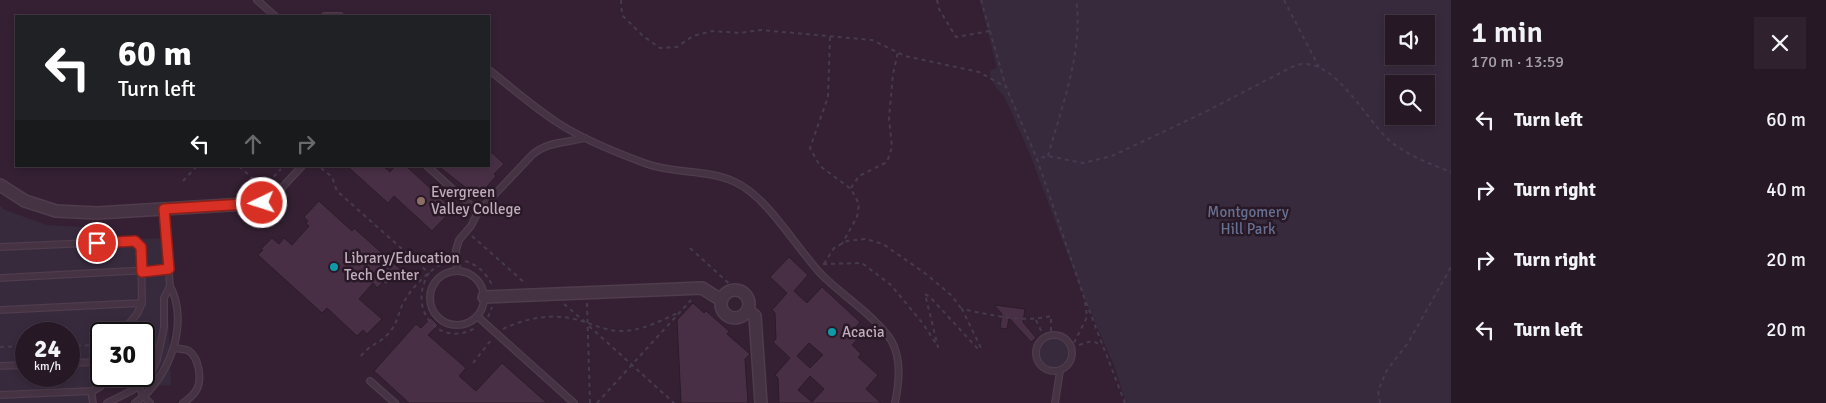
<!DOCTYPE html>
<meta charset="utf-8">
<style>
body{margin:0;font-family:Signika,sans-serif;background:#2f212e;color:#f1f3f6;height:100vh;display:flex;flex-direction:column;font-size:19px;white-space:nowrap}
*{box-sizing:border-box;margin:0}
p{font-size:16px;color:#a4a0a7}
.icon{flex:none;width:28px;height:28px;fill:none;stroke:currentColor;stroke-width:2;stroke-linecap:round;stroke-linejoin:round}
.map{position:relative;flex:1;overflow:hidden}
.panel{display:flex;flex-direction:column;background:#271826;width:375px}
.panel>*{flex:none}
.hud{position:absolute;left:15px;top:15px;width:475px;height:152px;border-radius:0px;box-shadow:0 2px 8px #0003,0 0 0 1px #433743;background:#202124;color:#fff;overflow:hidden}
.controls{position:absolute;left:1385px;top:15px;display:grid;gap:10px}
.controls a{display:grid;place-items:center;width:50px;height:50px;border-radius:0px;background:#271826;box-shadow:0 2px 8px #0003,0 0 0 1px #433743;font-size:25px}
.speed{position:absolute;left:15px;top:322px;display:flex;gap:10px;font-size:25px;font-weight:700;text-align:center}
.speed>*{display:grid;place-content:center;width:65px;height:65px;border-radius:50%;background:#271826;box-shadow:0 2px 8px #0003,0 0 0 1px #433743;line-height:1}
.speed small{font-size:12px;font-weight:400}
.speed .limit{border:2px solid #111;border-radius:8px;background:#fff;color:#111}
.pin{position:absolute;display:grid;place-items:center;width:42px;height:42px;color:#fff;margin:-21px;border:2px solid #fff;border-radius:50%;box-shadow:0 1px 5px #0007}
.me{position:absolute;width:55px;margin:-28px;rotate:266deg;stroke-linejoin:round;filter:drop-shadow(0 0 4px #0008)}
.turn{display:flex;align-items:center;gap:18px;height:105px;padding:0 20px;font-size:22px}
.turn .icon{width:65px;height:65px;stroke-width:2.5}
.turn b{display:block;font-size:35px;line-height:42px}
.lanes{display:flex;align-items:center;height:48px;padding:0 20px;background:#0003;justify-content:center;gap:25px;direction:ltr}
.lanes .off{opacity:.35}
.round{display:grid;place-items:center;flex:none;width:52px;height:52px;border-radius:0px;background:#2f212e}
.headline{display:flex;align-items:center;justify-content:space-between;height:85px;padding:0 20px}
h1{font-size:30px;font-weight:600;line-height:38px}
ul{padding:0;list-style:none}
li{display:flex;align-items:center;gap:15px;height:70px;padding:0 20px}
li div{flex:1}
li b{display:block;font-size:19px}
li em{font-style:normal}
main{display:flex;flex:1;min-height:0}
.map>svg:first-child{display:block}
.green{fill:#372a3d;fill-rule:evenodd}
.building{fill:#482f45;stroke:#2c1b29;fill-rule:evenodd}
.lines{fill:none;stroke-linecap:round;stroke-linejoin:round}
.lane-casing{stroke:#4f3c4c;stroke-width:8}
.street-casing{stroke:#4f3c4c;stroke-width:14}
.path{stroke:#463a4e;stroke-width:2;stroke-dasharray:4 4;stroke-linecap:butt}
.lane{stroke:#453343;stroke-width:5.5}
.street{stroke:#453343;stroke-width:11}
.route-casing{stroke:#8d1f18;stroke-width:12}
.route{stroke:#d93025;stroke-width:9}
.education-dot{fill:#8d6e63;stroke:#291927;stroke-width:2}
.culture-dot{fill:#0f9aa8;stroke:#291927;stroke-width:2}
.labels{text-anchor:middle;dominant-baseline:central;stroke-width:5;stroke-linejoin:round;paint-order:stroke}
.poi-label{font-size:15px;fill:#c2adbf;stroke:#291927;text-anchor:start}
.park-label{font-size:15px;fill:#667091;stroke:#291927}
</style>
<main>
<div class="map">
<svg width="1451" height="403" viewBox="0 0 1451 403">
<rect width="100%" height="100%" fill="#342032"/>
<g class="green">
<path d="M980 0H1451V403H1126L1114 365 1085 300 1029 152 1005 98 993 83 990 74 991 70 997 68ZM1394 24H1426V56H1394ZM1394 84H1426V116H1394Z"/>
<path d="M0 206 5 210 47 225 82 227 85 241 165 238 171 385 91 389 92 403H0ZM26 334H69V376H26ZM101 334H144V376H101Z"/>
<circle cx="1054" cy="353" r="14"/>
</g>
<g class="building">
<polygon points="489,150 504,164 494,174 496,176 478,197 438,166 489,166"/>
<polygon points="347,166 383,166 390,172 395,166 406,166 453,209 432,231 394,196 388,203"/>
<polygon points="319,201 352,231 354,228 401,270 386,285 383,282 377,288 373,283 359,299 382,319 367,334 363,330 357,336 327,308 322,313 258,255 263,250 261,249 272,238 279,244 284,238 292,245 309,226 306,223 308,221 304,217"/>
<path d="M789 257 808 275 794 291 807 303 822 287 860 322 855 328 862 334 852 345 861 354 858 357 878 375 866 389 881 403H779L778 378 775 375 790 358 773 342 776 339 775 313 772 310 787 293 770 277ZM809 343 823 355 810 368 797 356ZM810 376 824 389 812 402 798 390Z"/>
<polygon points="693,303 704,313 706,311 729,331 727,334 750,354 745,359 748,403 681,403 677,320"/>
<polygon points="994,305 1025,309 1023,322 1036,338 1031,342 1009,318 1007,329 1000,328 1002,314"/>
<polygon points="431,318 438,325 428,335 466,368 459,376 476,391 502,363 547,403 409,403 374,371 416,324 421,328"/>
</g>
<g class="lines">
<g class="lane-casing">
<g id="lane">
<polyline points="257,0 275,16"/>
<polyline points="325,16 340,16"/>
<path d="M489 70C511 87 533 107 558 123 584 140 617 153 647 164 675 174 708 169 735 182 769 198 796 248 822 275 843 296 875 316 891 340 902 359 899 383 895 403"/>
<polyline points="427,166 478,212"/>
<polyline points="262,203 278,192 302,166"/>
<polyline points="0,247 135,241 141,247 142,303 137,314 120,334"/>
<path d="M457 271 456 250 459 240 471 226 478 212 532 155C548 141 566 143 585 138"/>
<circle cx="457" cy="298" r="27"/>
<polyline points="0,278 169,269"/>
<polyline points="0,310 142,303"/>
<polyline points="477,316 574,403"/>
<circle cx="1054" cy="353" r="18"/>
<path d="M174 348C178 349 186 349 189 351 199 358 202 379 197 389 194 395 189 399 183 403"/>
<polyline points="69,363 101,362"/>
<polyline points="0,366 26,365"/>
<polyline points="370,381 395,403"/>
<polyline points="138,385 144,397 150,403"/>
<polyline points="91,391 93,403"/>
<polyline points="0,395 93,391 101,386 103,376"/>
<polyline points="107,403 131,391 149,377 157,360 164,327 164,298 170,286 164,209"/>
<path d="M135 403C169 380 190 323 170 286"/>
<polyline points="1055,403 1060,371"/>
</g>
</g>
<g class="street-casing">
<g id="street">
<polyline points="0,185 25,201 56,211 97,213 262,203"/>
<circle cx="735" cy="304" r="14"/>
<polyline points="484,297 702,288 721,300"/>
<polyline points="748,310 755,316 761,403"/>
</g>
</g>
<g class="path">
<polyline points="621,0 622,15 643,36 660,48 677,47 693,36 712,31 740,33 761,30 872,40 905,56 979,72 1006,87"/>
<polyline points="937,0 939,9 956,37 990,31"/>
<polyline points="981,0 1006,87 1037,159"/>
<polyline points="1284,0 1319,67"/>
<polyline points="830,37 828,97 810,148 820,166 851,189 859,204 857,217 842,244"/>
<path d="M1048 156C1061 109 1084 49 1076 0"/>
<polyline points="239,166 263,188 281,169"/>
<polyline points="321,168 332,177 337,191 429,273"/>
<polyline points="183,181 197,166"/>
<polyline points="851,188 859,176 887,162 892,147 889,118 893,74 898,52"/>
<polyline points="472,236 526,284"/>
<polyline points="690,248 735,289"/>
<path d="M465 261C478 265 486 273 492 285"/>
<path d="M823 264 862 263 891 285 924 325 938 347 925 294 930 297 978 349 981 348 962 309C991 315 1022 323 1051 316V335"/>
<polyline points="824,264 834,248 847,241 866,239 883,244 926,274 951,295 961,308"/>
<path d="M429 273C406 309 440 350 477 327"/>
<polyline points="1085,302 1087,317 1072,347 1092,341 1102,345"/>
<polyline points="587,303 590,403"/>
<polyline points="564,304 585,322"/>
<polyline points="488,317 492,307"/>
<polyline points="1036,320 1044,337"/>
<polyline points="589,326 674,403"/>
<path d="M503 329C524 319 550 313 574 319 589 322 602 330 618 331 640 332 660 321 680 312"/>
<polyline points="69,346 99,345"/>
<polyline points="0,347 26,346"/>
<path d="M361 356C368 346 380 343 388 334 398 324 398 311 405 300 413 286 433 266 448 261"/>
<polyline points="473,363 492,339"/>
<polyline points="597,403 691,300"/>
<path d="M1125 403 1084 297 1037 159 1048 156 1083 163 1112 156 1203 113 1288 69C1292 67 1298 64 1303 64 1337 62 1366 120 1390 141 1407 155 1430 164 1451 172"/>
<polyline points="1380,403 1378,391 1387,370 1408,343 1451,267"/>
</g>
<use href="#lane" class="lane"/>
<use href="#street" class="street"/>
</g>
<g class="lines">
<g class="route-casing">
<polyline id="route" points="97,243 135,241 141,247 142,272 169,269 164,209 262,203"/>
</g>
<use href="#route" class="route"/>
</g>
<circle class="education-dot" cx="421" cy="201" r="5"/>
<g class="culture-dot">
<circle cx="334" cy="267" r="5"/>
<circle cx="832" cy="332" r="5"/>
</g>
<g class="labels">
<g class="poi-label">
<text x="431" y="192">Evergreen<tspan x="431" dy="17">Valley College</tspan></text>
<text x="344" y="258">Library/Education<tspan x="344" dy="17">Tech Center</tspan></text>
<text x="842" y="332">Acacia</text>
</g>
<g class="park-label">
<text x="1248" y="212">Montgomery<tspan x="1248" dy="17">Hill Park</tspan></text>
</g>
</g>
</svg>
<div class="controls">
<a><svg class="icon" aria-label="sound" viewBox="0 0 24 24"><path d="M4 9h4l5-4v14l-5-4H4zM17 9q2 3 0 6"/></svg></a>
<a><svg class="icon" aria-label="search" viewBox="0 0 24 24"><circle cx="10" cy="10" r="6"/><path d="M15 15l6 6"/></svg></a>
</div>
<div class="speed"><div>24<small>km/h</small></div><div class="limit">30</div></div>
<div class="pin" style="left:97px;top:243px;background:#d93025"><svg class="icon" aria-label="arrive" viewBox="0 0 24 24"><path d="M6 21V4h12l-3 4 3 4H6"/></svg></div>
<svg class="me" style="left:262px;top:203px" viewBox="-20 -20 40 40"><circle r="17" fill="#d93025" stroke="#fff" stroke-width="3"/><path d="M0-11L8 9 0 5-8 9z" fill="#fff"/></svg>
<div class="hud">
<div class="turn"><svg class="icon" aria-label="left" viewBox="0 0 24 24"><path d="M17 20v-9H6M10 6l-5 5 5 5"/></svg><div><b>60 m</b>Turn left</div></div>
<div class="lanes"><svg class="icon" aria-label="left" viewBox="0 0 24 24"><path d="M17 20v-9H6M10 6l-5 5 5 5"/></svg><svg class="icon off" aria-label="ahead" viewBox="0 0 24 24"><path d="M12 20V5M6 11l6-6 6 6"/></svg><svg class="icon off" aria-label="right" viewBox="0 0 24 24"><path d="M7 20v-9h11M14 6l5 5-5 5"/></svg></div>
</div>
</div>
<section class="panel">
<div class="headline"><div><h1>1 min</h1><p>170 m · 13:59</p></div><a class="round"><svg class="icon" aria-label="close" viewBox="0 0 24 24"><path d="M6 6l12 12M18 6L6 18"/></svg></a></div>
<ul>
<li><svg class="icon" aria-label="left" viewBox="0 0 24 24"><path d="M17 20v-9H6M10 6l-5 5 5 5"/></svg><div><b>Turn left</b></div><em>60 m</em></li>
<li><svg class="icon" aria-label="right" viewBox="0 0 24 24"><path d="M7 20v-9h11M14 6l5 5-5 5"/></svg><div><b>Turn right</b></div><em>40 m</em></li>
<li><svg class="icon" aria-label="right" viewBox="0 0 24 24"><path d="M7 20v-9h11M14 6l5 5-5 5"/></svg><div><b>Turn right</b></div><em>20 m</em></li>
<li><svg class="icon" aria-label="left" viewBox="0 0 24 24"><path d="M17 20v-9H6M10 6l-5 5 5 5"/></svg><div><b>Turn left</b></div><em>20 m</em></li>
</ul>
</section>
</main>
